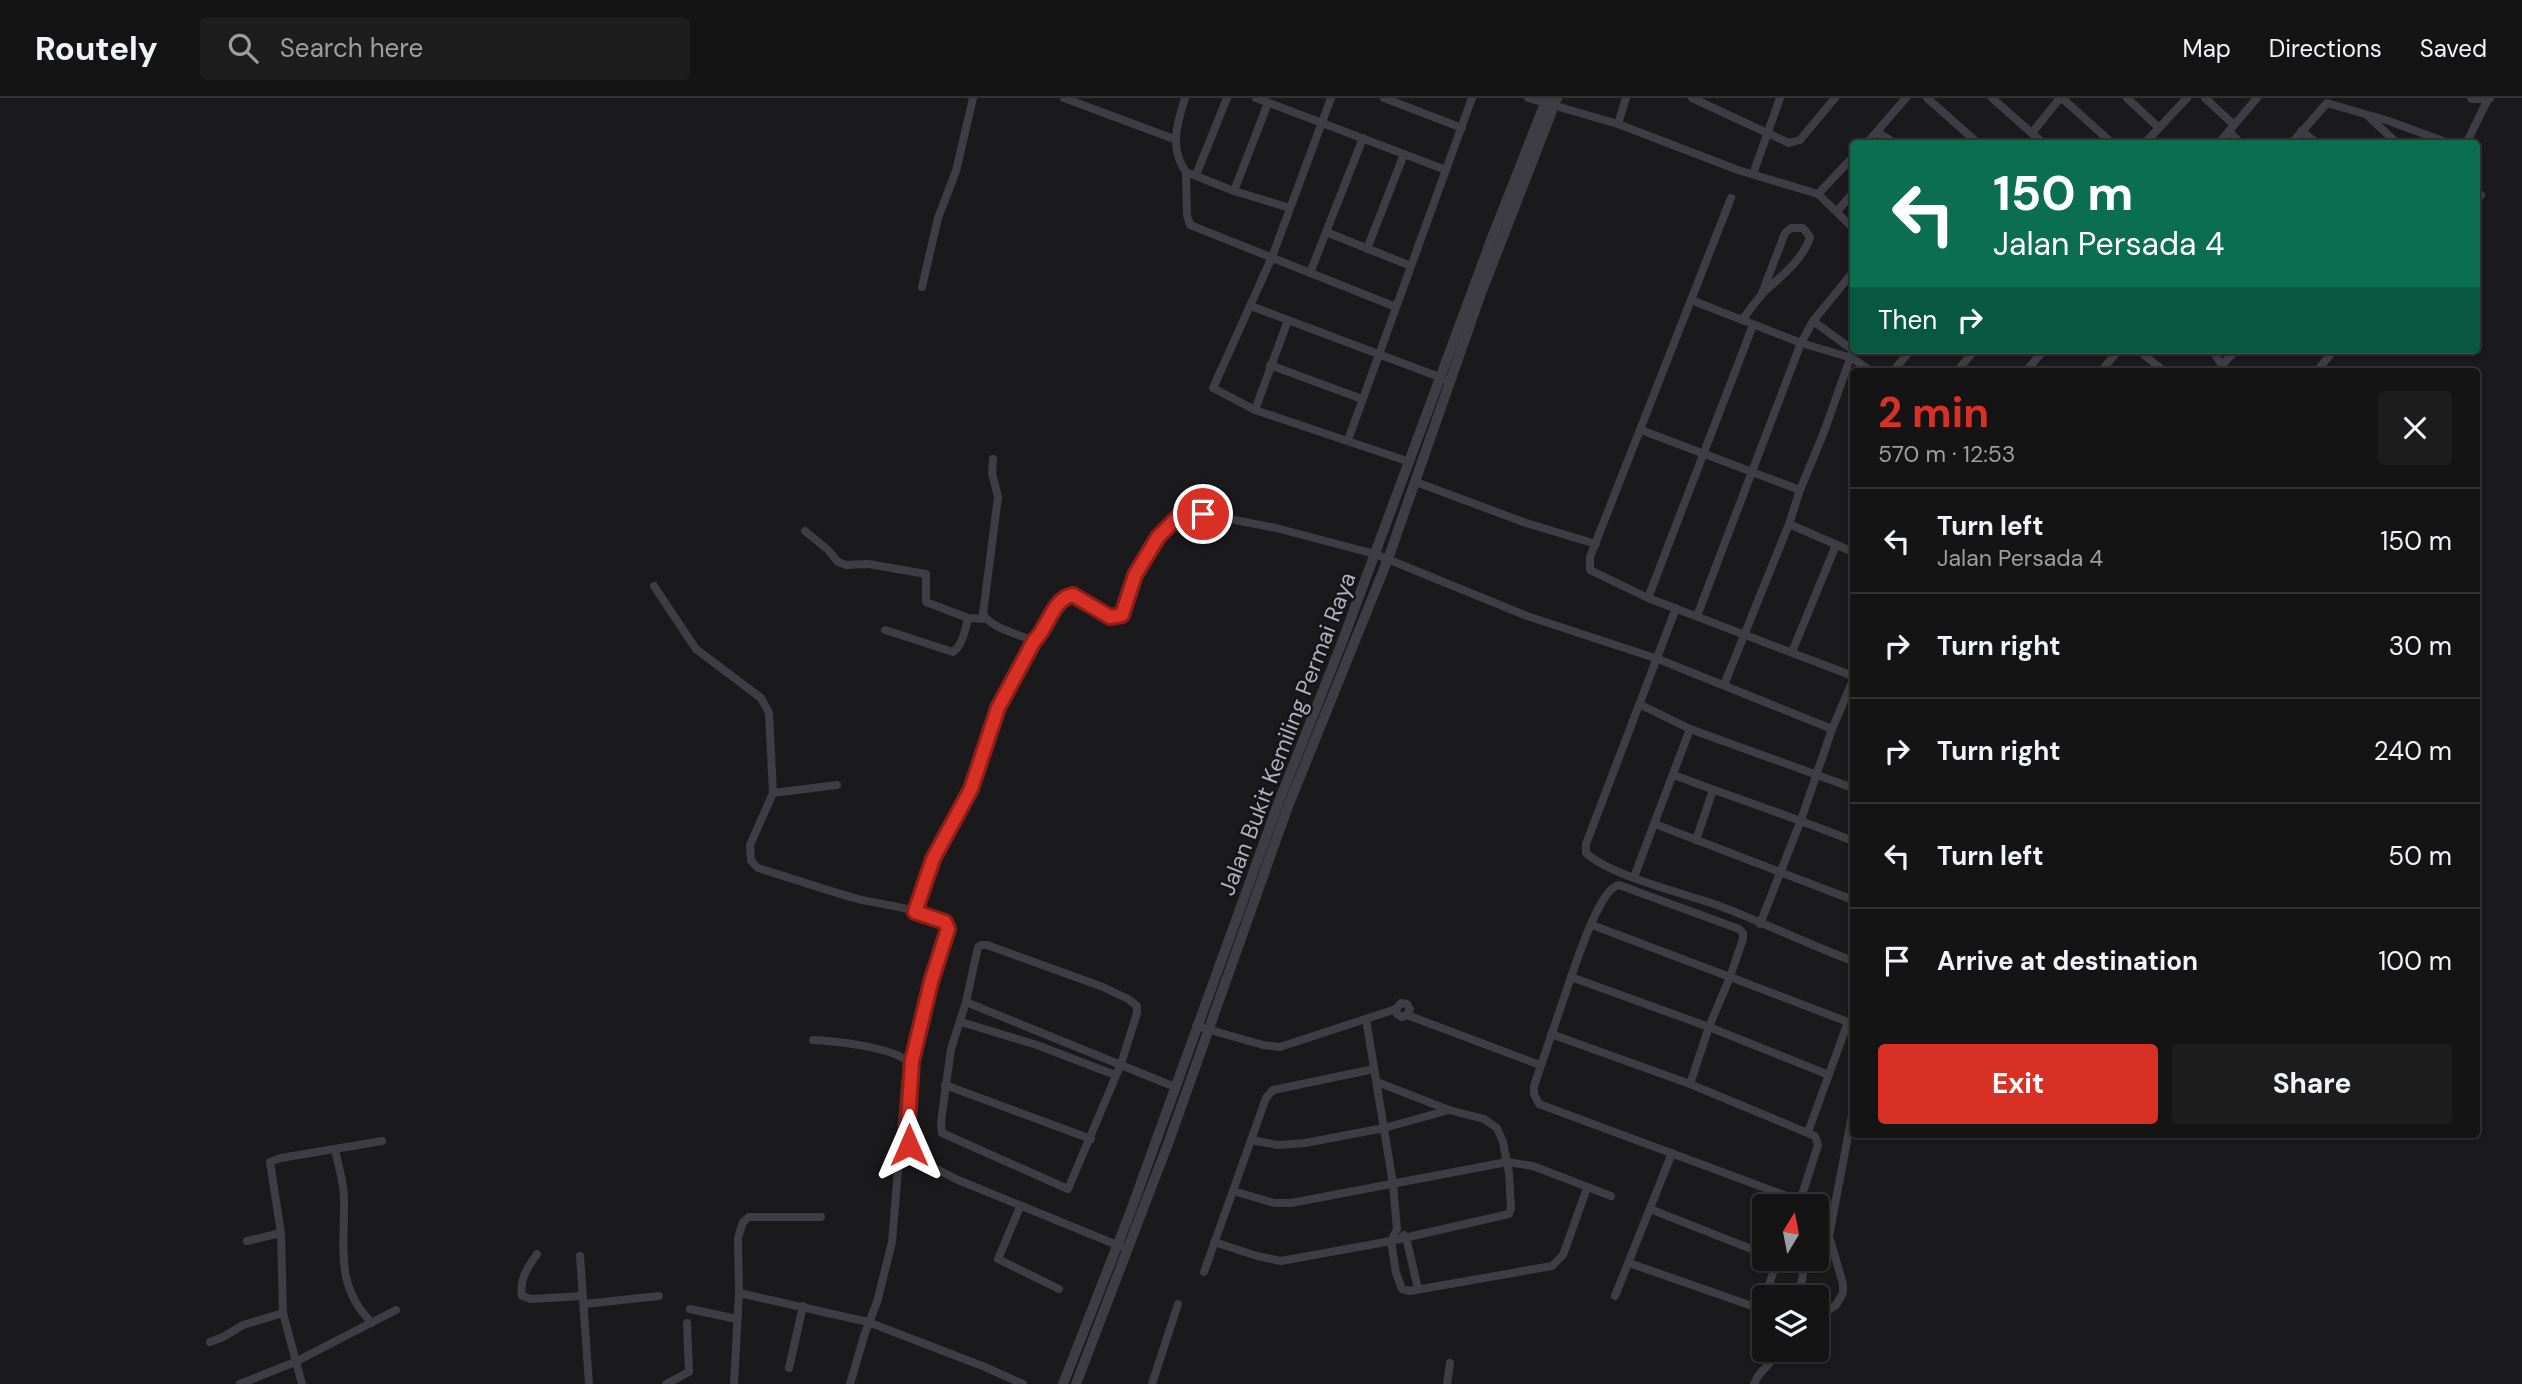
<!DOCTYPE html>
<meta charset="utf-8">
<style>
body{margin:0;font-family:"DM Sans",sans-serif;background:#1d1d1e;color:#f1f3f6;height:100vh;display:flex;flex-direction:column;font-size:26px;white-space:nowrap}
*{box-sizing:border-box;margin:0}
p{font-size:23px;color:#9d9ea0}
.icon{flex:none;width:38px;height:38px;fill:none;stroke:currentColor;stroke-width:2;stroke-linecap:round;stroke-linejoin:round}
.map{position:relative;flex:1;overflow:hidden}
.side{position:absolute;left:1850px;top:270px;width:630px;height:770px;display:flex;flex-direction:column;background:#141415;border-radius:7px;box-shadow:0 2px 5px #0004,0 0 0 2px #333334}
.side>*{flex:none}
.guide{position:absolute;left:1850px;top:42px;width:630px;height:214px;border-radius:7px;box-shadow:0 2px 5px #0004,0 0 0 2px #333334;background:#0b6e4f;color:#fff;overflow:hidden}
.needle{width:46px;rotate:10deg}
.fabs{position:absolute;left:1752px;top:1096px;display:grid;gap:14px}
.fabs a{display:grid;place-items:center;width:77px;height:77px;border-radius:7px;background:#141415;box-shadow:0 2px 5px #0004,0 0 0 2px #333334;font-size:35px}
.pin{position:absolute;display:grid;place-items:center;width:60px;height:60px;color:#fff;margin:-30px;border:4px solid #fff;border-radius:50%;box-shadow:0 2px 7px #0007}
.me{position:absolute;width:77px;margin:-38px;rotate:0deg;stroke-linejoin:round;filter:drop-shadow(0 0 5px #0008)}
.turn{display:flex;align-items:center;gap:24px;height:147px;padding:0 28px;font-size:32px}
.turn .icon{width:91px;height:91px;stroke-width:2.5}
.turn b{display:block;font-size:49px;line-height:60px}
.then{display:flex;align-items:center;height:66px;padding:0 28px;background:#0003;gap:14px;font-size:26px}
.round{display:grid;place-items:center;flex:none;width:74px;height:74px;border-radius:7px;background:#1d1d1e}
.overview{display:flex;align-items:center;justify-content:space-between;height:119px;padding:0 28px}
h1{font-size:42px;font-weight:700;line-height:52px;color:#d93025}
.button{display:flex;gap:14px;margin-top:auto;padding:14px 28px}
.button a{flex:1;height:80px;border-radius:7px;background:#d93025;color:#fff;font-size:28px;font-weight:700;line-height:80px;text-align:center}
.button a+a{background:#1d1d1e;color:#f1f3f6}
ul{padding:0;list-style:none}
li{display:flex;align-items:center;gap:21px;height:105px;padding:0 28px;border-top:2px solid #333334}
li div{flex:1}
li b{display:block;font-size:26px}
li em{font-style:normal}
header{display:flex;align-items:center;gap:42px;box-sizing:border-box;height:98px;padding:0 35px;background:#141415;border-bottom:2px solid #333334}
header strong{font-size:33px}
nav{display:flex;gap:38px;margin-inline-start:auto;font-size:24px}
.search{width:490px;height:63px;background:#1d1d1e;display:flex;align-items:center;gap:18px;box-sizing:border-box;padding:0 24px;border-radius:7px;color:#9d9ea0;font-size:26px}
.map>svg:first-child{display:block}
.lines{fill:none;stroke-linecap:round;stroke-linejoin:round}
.minor{stroke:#3e3d43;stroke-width:8}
.tertiary{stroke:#3e3d43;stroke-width:10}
.route-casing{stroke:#8d1f18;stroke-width:18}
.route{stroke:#d93025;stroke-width:12}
.labels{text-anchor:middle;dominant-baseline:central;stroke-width:5;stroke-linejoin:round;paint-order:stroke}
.street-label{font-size:23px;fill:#aeafba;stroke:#151517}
</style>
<header>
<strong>Routely</strong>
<div class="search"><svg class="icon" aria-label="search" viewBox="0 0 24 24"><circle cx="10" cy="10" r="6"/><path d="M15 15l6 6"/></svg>Search here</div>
<nav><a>Map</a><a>Directions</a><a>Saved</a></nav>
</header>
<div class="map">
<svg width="2522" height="1286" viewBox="0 0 2522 1286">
<rect width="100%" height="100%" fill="#1a1a1c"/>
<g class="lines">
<g class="minor">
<polyline points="1064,0 1174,41"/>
<path d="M1185 0C1177 25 1169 51 1186 74"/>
<polyline points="1256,0 1446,72"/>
<polyline points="1331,0 1272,159 1213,290 1255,312 1410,364"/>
<polyline points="1384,0 1462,30"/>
<polyline points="1528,0 1618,26 1738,72 1818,96 1853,130"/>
<polyline points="1692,0 1789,45 1800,42 1835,0"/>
<polyline points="1927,0 1979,46"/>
<polyline points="1992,0 2044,46"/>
<polyline points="2062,0 2113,46"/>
<polyline points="2127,0 2158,29"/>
<polyline points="2205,0 2234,27"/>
<polyline points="2367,17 2398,46"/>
<polyline points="1618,26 1626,0"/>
<polyline points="2229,33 2241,46"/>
<polyline points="2301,33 2318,46"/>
<polyline points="1877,34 1896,46"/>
<polyline points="2032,35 2060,0"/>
<polyline points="1866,46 1906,0"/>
<polyline points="2144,46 2187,0"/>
<polyline points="2218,46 2257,0"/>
<polyline points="2291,46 2327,5 2389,23 2451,46"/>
<polyline points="2466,46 2488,1"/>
<polyline points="1753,76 1780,0"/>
<polyline points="1196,77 1227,0"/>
<polyline points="1234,93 1268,5"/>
<polyline points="2476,95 2481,97"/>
<polyline points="1818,96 1853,59"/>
<polyline points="1731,100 1590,459 1590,472 1648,500 1853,578"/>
<polyline points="1290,110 1234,93 1186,74 1187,117 1190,127 1396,209"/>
<polyline points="1837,113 1853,95"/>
<polyline points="1326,134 1411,168"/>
<polyline points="1367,151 1404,56"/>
<polyline points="1310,175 1363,40"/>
<polyline points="922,189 938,120 956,73 973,0"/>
<polyline points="1691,202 1801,245 1852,260 1871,273"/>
<polyline points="1251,208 1450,283"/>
<path d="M1742 222C1749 213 1755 204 1763 195 1779 180 1804 161 1810 139L1803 130H1791L1785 135 1761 198"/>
<polyline points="1813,223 1853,252"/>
<polyline points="2138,252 2164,273"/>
<polyline points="2212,252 2226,273"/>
<polyline points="1270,267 1362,301"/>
<polyline points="2222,267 2236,252"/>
<polyline points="1893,273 1911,252"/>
<polyline points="1957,273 1975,252"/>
<polyline points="2026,273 2044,252"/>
<polyline points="2101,273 2119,252"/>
<polyline points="2317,273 2334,252"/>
<polyline points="1255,312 1288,222"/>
<polyline points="1641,332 1800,392 1789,426 1724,587"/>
<polyline points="1348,342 1472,0"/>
<polyline points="1416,384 1526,425 1596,446"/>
<polyline points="1800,392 1824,334 1853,252"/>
<polyline points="1789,426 1853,454"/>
<polyline points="805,433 828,452 838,464 846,467 868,466 926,476 926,504 968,520 986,521"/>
<polyline points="654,488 696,551 761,600 769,615 773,695"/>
<polyline points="1648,500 1753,227"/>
<path d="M1676 510 1586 746V755C1611 778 1683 795 1717 807 1763 824 1807 846 1853 863"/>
<polyline points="1697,518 1801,245 1813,223 1853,174"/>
<path d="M885 532 953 554C963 547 965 532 968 520"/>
<polyline points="1034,543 1066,498 1073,497 1078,499 1110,519 1122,517 1135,477 1158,439 1179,418 1203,416 1276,430 1375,456 1527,518 1658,561 1832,631"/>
<polyline points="1792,554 1836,447"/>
<polyline points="1641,607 1690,631 1853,690"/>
<path d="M1674 677C1734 700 1794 719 1853 743"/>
<path d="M837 687 773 695 750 747 751 763 758 770C791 780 825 792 858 801 882 807 929 811 947 827L912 963 907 1039 911 1052 925 1065 958 1082 1122 1149"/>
<polyline points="1655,726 1853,802"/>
<polyline points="1696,742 1713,692"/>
<polyline points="1634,779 1690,631"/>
<path d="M915 814 933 761 971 691 998 610 1034 543C1019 536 992 531 983 516L998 399 992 375 993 361"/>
<polyline points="1760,826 1801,722 1832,631 1853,582"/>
<polygon points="981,847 987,847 1103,889 1128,901 1137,908 1137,915 1121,966 1068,1091 942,1035 941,1024 951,951 966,904 978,849"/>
<polyline points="1571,879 1709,929 1690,986"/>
<polyline points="966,904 1175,989"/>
<polyline points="1407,917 1540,967"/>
<polyline points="1366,921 1393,1086 1397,1131 1391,1143 1396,1175 1402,1191 1410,1193 1552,1168 1563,1157 1587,1090"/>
<polyline points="961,924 1037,947 1115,977"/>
<polyline points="1196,928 1263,947 1280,949 1396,911 1401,905 1407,906 1410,911 1407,917 1402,919 1397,916 1396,911"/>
<path d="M1551 936 1690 986 1815 1038 1818 1047 1800 1103 1539 1006 1534 996V988L1571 879C1578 860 1600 790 1619 787L1739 831 1743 835V841L1730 879 1592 827"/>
<path d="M813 942C834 943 891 949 907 963L892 1144 877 1204 865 1235 850 1286"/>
<polyline points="945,987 1091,1041"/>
<polyline points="1808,1034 1848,924 1730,879 1709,929 1829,977"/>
<polyline points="1251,1042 1278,1047 1305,1045 1384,1030 1449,1012"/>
<path d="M335 1051C338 1067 344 1084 344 1101 345 1148 334 1187 372 1225"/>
<polyline points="1233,1093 1274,1105 1291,1105 1507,1064 1533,1068 1611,1098"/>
<polyline points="1020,1109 998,1161 1059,1191"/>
<polyline points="1650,1111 1764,1156"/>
<polyline points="1404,1137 1406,1139 1418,1191"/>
<polyline points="247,1143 281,1135"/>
<polyline points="1214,1144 1257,1158 1281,1163 1391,1143 1509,1116 1511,1110 1509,1075 1503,1044 1497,1030 1484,1021 1449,1012 1377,984"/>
<path d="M537 1156C528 1169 519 1181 522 1198L531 1201 583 1198"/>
<polyline points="580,1158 589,1286"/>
<polyline points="1629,1165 1761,1211 1764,1209"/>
<polyline points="1204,1174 1266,1000 1273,992 1374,971"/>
<polyline points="739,1195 868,1224 985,1269 1023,1286"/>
<polyline points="1615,1198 1672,1055"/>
<polyline points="1765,1199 1778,1160"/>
<path d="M1784 1199C1805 1188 1805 1182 1800 1160"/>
<polyline points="584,1206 659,1198"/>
<polyline points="690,1211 737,1221"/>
<polyline points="1816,1221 1836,1207 1843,1195 1843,1186 1829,1138 1853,1012"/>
<polyline points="210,1244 223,1239 243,1227 283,1215"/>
<polyline points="789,1270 803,1208"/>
<polyline points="240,1286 295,1264 396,1212"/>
<polyline points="302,1286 283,1215 281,1135 270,1064 281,1060 382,1043"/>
<polyline points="666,1286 689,1274 687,1225"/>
<polyline points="734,1286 739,1195 738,1140 743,1124 749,1119 821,1119"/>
<polyline points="1152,1286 1178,1206"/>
<polyline points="1447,1286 1450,1265"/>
<polyline points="1754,1286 1758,1278 1782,1251"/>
</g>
<g class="tertiary">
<polyline points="2472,0 2489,0"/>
<polyline points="1063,1286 1130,1115 1278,706 1341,547 1493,137 1547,0"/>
<polyline points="1076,1286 1169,1043 1287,711 1388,461 1480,198 1557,0"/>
</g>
</g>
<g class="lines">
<g class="route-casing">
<path id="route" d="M909 1047 907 1039 912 963 931 884 948 831 945 824 915 814 933 761 971 691 998 610 1034 543C1048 530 1053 500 1073 497L1110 519 1122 517 1135 477 1158 439 1179 418 1203 416"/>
</g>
<use href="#route" class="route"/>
</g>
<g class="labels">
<g class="street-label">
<text transform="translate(1287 636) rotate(-69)">Jalan Bukit Kemiling Permai Raya</text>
</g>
</g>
</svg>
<div class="fabs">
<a><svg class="needle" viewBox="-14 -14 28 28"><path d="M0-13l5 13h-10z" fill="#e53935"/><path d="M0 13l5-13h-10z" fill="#9d9ea0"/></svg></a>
<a><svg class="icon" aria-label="layers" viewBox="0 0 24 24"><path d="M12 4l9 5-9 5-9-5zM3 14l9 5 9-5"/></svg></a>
</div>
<div class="pin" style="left:1203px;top:416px;background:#d93025"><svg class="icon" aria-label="arrive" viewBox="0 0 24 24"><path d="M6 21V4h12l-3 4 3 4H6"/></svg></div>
<svg class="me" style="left:909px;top:1047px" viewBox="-20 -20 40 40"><path d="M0-17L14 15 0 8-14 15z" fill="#d93025" stroke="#fff" stroke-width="4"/></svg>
<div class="guide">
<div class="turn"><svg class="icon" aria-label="left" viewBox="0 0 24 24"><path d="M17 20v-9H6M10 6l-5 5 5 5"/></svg><div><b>150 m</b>Jalan Persada 4</div></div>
<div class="then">Then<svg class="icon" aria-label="right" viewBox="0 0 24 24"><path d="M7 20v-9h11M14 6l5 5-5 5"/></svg></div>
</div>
<section class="side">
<div class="overview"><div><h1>2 min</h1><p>570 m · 12:53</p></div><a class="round"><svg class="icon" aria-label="close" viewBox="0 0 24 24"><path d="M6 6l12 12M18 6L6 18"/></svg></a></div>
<ul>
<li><svg class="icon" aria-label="left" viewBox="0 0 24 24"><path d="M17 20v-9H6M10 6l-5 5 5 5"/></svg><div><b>Turn left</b><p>Jalan Persada 4</p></div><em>150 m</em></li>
<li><svg class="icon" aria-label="right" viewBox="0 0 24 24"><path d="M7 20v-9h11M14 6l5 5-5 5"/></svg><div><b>Turn right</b></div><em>30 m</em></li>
<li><svg class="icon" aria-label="right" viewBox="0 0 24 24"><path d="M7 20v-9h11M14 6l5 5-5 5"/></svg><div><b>Turn right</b></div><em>240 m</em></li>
<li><svg class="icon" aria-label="left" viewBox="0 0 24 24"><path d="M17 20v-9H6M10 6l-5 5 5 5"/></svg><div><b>Turn left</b></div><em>50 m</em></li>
<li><svg class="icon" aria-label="arrive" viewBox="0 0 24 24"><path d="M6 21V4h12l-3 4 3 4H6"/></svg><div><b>Arrive at destination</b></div><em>100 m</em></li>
</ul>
<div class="button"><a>Exit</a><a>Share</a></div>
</section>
</div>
